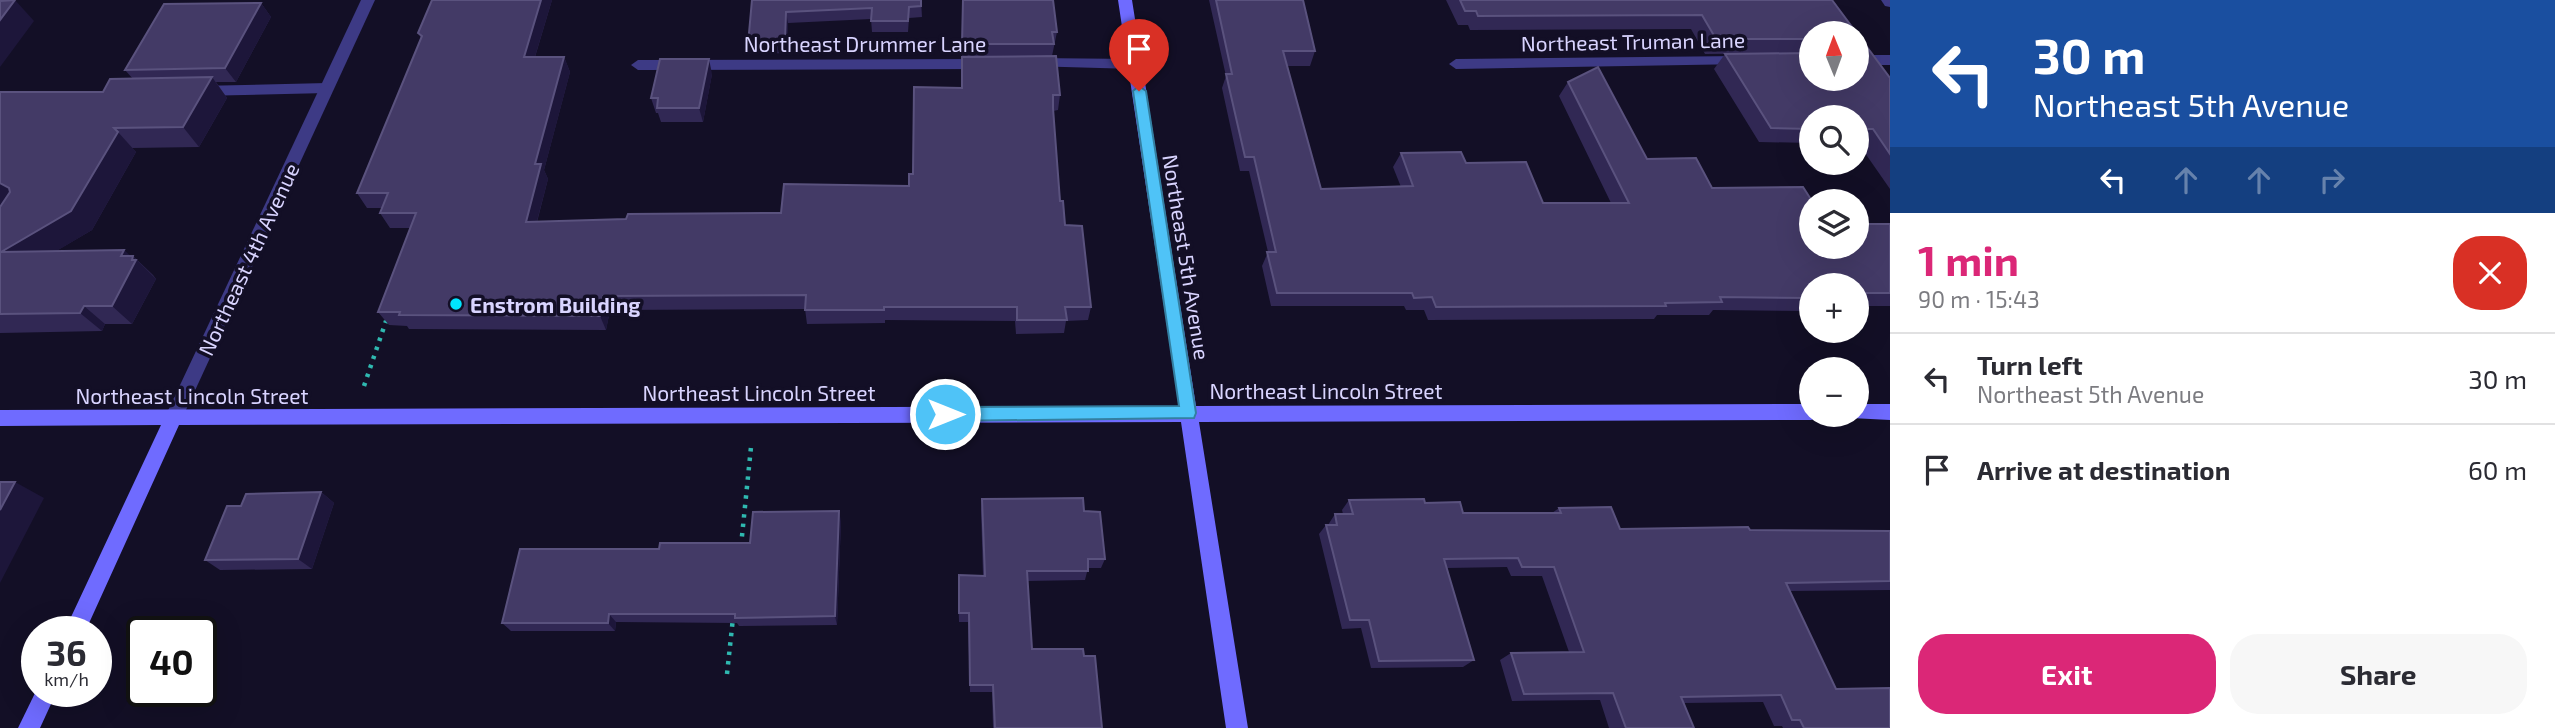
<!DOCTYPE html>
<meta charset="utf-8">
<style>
body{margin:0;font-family:"Exo 2",sans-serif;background:#f7f7f7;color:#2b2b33;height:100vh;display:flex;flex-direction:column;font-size:26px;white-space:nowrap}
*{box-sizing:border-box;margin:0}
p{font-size:23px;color:#7c7c81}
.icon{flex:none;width:38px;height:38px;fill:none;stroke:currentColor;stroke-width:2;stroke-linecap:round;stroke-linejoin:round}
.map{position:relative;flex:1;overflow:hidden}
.side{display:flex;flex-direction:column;background:#fff;width:665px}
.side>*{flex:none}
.hud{background:#1a4fa0;color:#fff;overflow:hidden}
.needle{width:46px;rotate:359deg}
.tools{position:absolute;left:1799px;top:21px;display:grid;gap:14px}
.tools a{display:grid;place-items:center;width:70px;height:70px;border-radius:50%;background:#fff;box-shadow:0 7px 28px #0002;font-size:35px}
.speed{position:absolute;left:21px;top:616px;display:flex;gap:14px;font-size:35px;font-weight:700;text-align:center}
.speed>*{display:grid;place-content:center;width:91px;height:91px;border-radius:50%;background:#fff;box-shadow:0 7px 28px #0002;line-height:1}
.speed small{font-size:18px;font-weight:400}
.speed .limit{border:4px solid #111;border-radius:10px;background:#fff;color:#111}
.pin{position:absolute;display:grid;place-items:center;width:60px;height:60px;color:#fff;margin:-72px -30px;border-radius:50% 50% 50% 0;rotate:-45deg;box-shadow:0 0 7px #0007}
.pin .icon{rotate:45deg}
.me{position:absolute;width:77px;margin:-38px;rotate:90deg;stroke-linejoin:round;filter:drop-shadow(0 0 5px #0008)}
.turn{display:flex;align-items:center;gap:24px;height:147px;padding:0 28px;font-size:32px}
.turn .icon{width:91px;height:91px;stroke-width:2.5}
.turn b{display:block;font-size:49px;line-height:60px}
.lanes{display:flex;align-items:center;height:66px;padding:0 28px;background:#0003;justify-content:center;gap:35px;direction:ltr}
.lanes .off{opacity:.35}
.round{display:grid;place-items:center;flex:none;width:74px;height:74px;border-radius:28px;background:#f7f7f7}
.head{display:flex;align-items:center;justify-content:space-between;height:119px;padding:0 28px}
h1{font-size:42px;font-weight:700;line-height:52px;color:#db2777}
.primary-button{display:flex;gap:14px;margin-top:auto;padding:14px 28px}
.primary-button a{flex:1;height:80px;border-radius:28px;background:#db2777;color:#fff;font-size:28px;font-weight:700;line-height:80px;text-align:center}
.primary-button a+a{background:#f7f7f7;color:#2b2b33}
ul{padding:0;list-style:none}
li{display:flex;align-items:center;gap:21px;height:91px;padding:0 28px;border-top:2px solid #e1e1e2}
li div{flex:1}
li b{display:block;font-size:26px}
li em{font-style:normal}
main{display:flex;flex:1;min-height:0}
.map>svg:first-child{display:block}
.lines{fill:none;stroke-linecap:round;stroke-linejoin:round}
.path-far1{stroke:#2fb8b0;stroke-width:3.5;stroke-dasharray:2.5 4.5;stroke-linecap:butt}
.path{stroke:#2fb8b0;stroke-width:4.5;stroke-dasharray:3.5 6;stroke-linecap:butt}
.lane{fill:#3d3a85;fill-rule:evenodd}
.street{fill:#3d3a85;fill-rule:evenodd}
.secondary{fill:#6f6bff;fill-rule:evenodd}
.wall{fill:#312854}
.shaded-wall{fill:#1d163a}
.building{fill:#433a66;stroke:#5a527e;stroke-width:2}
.route{fill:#4fc3f7;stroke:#337fa1;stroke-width:2}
.poi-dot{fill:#00e5ff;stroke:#130f26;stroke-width:2.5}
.labels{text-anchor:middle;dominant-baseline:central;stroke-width:7;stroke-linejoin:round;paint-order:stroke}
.street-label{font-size:21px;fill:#d9d4ff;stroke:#130f26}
.poi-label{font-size:21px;font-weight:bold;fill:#d9d4ff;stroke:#130f26;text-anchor:start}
</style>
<main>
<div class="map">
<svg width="1890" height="728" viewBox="0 0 1890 728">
<rect width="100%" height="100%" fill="#130f26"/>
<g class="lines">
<polyline class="path-far1" points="386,322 387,319"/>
<g class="path">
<polyline points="364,386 386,321"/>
<polyline points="741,546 751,447"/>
<polyline points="727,674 733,618"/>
</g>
<g class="lane">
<rect x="1857" y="55" width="33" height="10"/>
<polygon points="1741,56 1748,61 1746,64 1456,69 1449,64 1456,59"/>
<polygon points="1034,58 1135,59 1142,64 1135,69 1029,66 1027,63"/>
<polygon points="985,59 992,64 985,69 638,70 631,65 638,60"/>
<polygon points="327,83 334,88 327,93 198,96 191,91 198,86"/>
</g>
<g class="street">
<polygon points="361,0 375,0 180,423 174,425 168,423 165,417"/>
<polygon points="1881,0 1890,0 1890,7 1885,6"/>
</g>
<g class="secondary">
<polygon points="1118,0 1132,0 1196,406 1811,404 1811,415 1819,415 1817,418 1811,420 1199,422 1248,728 1226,728 1181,422 179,425 85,632 64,632 161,425 0,426 0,410 1179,406"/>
<polygon points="1857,404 1890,404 1890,420 1851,418 1849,415 1857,415"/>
<polygon points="37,689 57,691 40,728 18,728"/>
</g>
</g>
<g class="wall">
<polygon points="432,0 552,0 535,57 564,57 570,72 544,170 548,179 537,222 781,213 909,186 913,174 962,88 962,0 1057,32 1052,56 1060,95 1058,110 1053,111 1060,201 1065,225 1091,307 1088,320 1066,321 1064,333 1016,334 1015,321 885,320 885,323 807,324 805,309 610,310 606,330 409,329 407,326 389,325 378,312 410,228 390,228 380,213 382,208 367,208 357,193 421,38 418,33"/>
<polygon points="752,0 921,0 922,17 909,18 908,32 872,32 871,19 788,23 786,53 750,54 748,44"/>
<polygon points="1209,0 1303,0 1315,51 1310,66 1287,66 1321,189 1401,187 1393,167 1401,153 1466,163 1543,203 1611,203 1559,96 1568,82 1647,159 1712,188 1811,247 1890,224 1890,306 1857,306 1857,285 1811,285 1811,311 1713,310 1709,315 1657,315 1654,319 1428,320 1424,310 1406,310 1404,306 1271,306 1262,266 1268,252 1249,171 1240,171 1222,88 1226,76"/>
<polygon points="1446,0 1832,0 1890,78 1890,189 1858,143 1857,143 1857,117 1811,117 1811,143 1759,142 1714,69 1725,54 1811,79 1857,33 1811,33 1811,53 1705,54 1691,29 1470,30 1468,25 1458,25"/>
<polygon points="261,3 271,17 236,82 216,82 227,98 199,147 132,148 136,152 92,230 56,251 133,256 153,275 156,279 132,324 105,324 102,331 0,333 0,92 103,92 133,79 125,70"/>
<polygon points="712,74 703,122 661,122 658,113 656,113 651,98"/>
<polygon points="321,492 334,503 312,569 220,570 205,560 241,506"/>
<polygon points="982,499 1084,511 1105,559 1101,568 1088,568 1085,580 1027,581 1032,649 1084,656 1102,728 993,728 992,692 970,692 968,622 959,622 958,585 983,576 981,510"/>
<polygon points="1349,500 1425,503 1463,513 1552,513 1559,508 1620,529 1890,531 1890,590 1790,591 1836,689 1890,728 1783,728 1782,726 1774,726 1763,702 1684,703 1694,728 1609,728 1600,700 1512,701 1500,660 1511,653 1569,652 1542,576 1511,576 1507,567 1447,568 1474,660 1463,667 1371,668 1361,628 1342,629 1319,534 1326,525 1328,525 1335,514 1343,514 1342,510"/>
<polygon points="841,521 837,625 739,626 737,623 616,622 615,631 511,631 502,623 659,549 750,543"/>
</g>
<g class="shaded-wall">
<polygon points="15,0 34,21 0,67 0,20"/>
<polygon points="541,0 552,0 530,73 524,57"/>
<polygon points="261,3 271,17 236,82 225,68"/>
<polygon points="786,12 788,23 786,53 785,42"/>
<polygon points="564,57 570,72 544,170 548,179 533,236 526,222 535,164"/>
<polygon points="709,59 712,74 703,122 699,108"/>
<polygon points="212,77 227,98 199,147 183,127"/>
<polygon points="118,132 136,152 92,230 23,271 1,252"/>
<polygon points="1,182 23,202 0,237 0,183"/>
<polygon points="124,250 133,258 133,256 156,279 132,324 112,306 121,256"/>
<polygon points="603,296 610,310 606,330 600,316"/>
<polygon points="84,306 105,324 102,331 80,313"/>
<polygon points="15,482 44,498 0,583 0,510"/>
<polygon points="321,492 334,503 312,569 298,559"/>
<polygon points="839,511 841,521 837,625 835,616"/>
<polygon points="609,614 616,622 615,631 608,623"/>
</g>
<g class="building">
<polygon points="15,0 0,20 0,1"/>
<polygon points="432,0 541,0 524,57 564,57 535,164 541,164 526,222 626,219 628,214 781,213 784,184 909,186 909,174 913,174 914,87 962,88 962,57 1056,56 1060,95 1053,95 1053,108 1060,201 1063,201 1065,225 1082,226 1091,307 1065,307 1067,320 1017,320 1017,307 884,307 884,310 805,310 806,295 603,296 600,316 399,315 400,312 378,312 416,213 380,213 388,193 357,193 422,36 418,33"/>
<polygon points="752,0 921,0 921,6 909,7 908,21 871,21 872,8 786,12 785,42 748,44"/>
<polygon points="963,0 1053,0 1057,32 1052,32 1054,44 962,44"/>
<polygon points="1216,0 1303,0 1315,51 1283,51 1321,189 1413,186 1401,153 1461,152 1466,163 1526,162 1543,203 1629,203 1568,82 1598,67 1647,159 1696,158 1712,188 1803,187 1812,201 1811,247 1857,247 1857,224 1890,224 1890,293 1857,293 1857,285 1811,285 1811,298 1720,297 1722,302 1665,303 1666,306 1436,307 1432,297 1414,298 1412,293 1277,293 1267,252 1276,252 1254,157 1245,157 1226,74 1232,74"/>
<polygon points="1460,0 1832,0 1890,78 1890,154 1873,129 1857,129 1857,117 1811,117 1811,129 1771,128 1725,54 1811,53 1811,79 1857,79 1857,33 1811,33 1811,39 1716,39 1702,15 1478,16 1476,11 1465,11"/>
<polygon points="261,3 225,68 125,70 164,4"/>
<polygon points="660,59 709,59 699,108 657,108 658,98 651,98"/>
<polygon points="212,77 183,127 114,128 118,132 71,211 1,252 124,250 121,256 133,256 132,260 136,260 112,306 84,306 80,313 0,314 0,207 10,192 9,188 0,183 0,92 103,92 110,79"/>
<polygon points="0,482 15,482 0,510"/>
<polygon points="321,492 298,559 205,560 227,506 241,506 246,494"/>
<polygon points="1083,498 1084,511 1100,512 1105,559 1088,559 1088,571 1027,571 1032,649 1083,649 1084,656 1095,656 1102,728 995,728 993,685 970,685 969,613 959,613 959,575 985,576 982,499"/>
<polygon points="1424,499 1425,503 1460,502 1463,513 1561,513 1559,508 1611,507 1620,529 1748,527 1750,530 1890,531 1890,581 1786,583 1836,689 1890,688 1890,728 1804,728 1800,720 1792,720 1781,695 1681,697 1694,728 1626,728 1613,693 1524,694 1511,653 1584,652 1554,567 1522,567 1518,558 1444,559 1474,660 1379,661 1369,620 1350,620 1326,525 1337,525 1335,514 1353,514 1349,500"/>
<polygon points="839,511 835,616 735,618 735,614 609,614 608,623 502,623 520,549 659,549 660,543 750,543 753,512"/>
</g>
<polygon class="route" points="1139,86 1146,91 1196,413 1194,418 945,421 939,419 937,414 939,409 945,407 1179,406 1133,91"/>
<circle class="poi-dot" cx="456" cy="304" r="7"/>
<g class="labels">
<g class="street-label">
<text transform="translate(1633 41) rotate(-1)">Northeast Truman Lane</text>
<text x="865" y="43">Northeast Drummer Lane</text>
<text transform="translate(1187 257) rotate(81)">Northeast 5th Avenue</text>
<text transform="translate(248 259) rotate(-65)">Northeast 4th Avenue</text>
<text x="1326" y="390">Northeast Lincoln Street</text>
<text x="759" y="392">Northeast Lincoln Street</text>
<text x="192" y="395">Northeast Lincoln Street</text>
</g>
<g class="poi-label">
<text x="470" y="304">Enstrom Building</text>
</g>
</g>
</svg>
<div class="tools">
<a><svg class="needle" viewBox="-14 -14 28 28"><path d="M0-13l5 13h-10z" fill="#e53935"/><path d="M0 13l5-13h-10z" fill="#7c7c81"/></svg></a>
<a><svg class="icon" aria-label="search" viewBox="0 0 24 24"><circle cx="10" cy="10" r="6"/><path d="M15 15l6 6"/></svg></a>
<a><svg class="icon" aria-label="layers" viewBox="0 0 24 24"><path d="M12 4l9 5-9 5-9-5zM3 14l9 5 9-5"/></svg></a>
<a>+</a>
<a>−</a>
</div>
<div class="speed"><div>36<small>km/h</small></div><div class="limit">40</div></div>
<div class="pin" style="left:1139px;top:91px;background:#d93025"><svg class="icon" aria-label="arrive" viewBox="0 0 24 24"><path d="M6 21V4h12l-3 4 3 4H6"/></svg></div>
<svg class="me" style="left:945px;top:414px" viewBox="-20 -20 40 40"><circle r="17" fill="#4fc3f7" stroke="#fff" stroke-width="3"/><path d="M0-11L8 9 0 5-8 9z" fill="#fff"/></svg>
</div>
<section class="side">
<div class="hud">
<div class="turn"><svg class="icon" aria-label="left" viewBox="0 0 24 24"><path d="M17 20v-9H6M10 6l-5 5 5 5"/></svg><div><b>30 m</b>Northeast 5th Avenue</div></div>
<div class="lanes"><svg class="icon" aria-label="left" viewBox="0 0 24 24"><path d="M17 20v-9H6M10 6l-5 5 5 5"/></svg><svg class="icon off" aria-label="ahead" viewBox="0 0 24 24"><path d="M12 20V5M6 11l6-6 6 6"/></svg><svg class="icon off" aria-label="ahead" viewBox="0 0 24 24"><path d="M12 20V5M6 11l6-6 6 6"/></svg><svg class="icon off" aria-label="right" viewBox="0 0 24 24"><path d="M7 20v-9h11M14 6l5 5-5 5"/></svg></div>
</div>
<div class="head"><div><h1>1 min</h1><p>90 m · 15:43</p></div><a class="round" style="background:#d93025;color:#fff"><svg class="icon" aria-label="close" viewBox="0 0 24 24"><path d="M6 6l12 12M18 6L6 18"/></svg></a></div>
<ul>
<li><svg class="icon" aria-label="left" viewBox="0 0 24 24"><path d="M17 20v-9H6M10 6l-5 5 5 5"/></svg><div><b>Turn left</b><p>Northeast 5th Avenue</p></div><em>30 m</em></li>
<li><svg class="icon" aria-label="arrive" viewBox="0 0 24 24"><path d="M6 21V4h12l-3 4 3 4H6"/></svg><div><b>Arrive at destination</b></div><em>60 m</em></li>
</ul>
<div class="primary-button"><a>Exit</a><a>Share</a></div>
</section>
</main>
